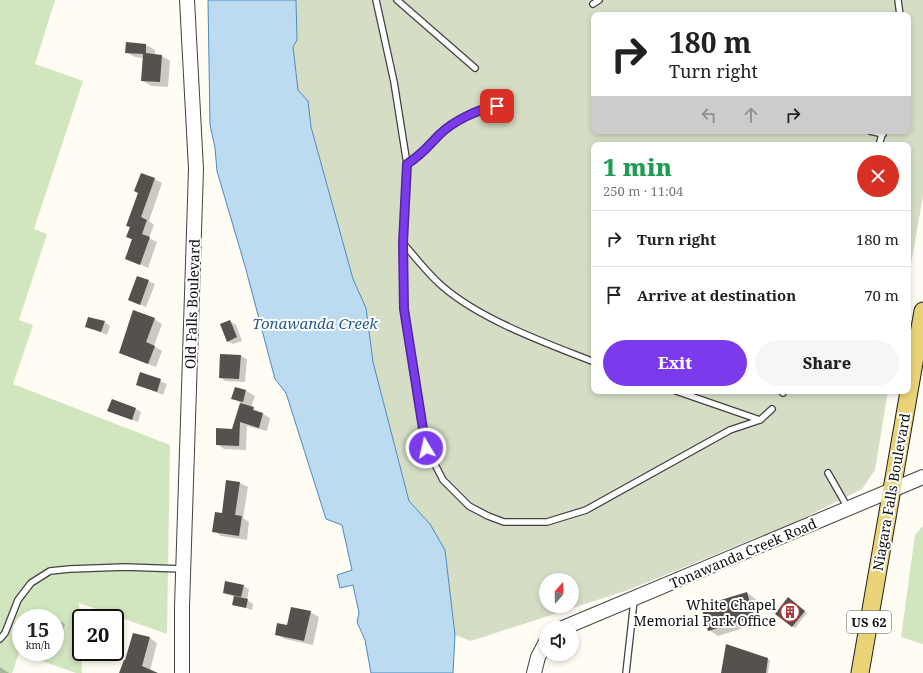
<!DOCTYPE html>
<meta charset="utf-8">
<style>
body{margin:0;font-family:"Noto Serif",serif;background:#f6f6f6;color:#222;height:100vh;display:flex;flex-direction:column;font-size:15px;white-space:nowrap}
*{box-sizing:border-box;margin:0}
p{font-size:13px;color:#767676}
.icon{flex:none;width:22px;height:22px;fill:none;stroke:currentColor;stroke-width:2;stroke-linecap:round;stroke-linejoin:round}
.map{position:relative;flex:1;overflow:hidden}
.drawer{position:absolute;left:591px;top:142px;width:320px;height:252px;display:flex;flex-direction:column;background:#fff;border-radius:8px;box-shadow:0 2px 6px #0003}
.drawer>*{flex:none}
.top-card{position:absolute;left:591px;top:12px;width:320px;height:122px;border-radius:8px;box-shadow:0 2px 6px #0003;background:#fff;color:#222;overflow:hidden}
.needle{width:26px;rotate:20deg}
.fabs{position:absolute;left:539px;top:573px;display:grid;gap:8px}
.fabs a{display:grid;place-items:center;width:40px;height:40px;border-radius:50%;background:#fff;box-shadow:0 2px 6px #0003;font-size:20px}
.speed{position:absolute;left:12px;top:609px;display:flex;gap:8px;font-size:20px;font-weight:700;text-align:center}
.speed>*{display:grid;place-content:center;width:52px;height:52px;border-radius:50%;background:#fff;box-shadow:0 2px 6px #0003;line-height:1}
.speed small{font-size:10px;font-weight:400}
.speed .limit{border:2px solid #111;border-radius:6px;background:#fff;color:#111}
.pin{position:absolute;display:grid;place-items:center;width:34px;height:34px;color:#fff;margin:-17px;border-radius:8px;box-shadow:0 2px 6px #0006}
.me{position:absolute;width:44px;margin:-22px;rotate:351deg;stroke-linejoin:round;filter:drop-shadow(0 0 3px #0008)}
.turn{display:flex;align-items:center;gap:14px;height:84px;padding:0 12px;font-size:18px}
.turn .icon{width:52px;height:52px;stroke-width:2.5}
.turn b{display:block;font-size:28px;line-height:34px}
.lanes{display:flex;align-items:center;height:38px;padding:0 12px;background:#0003;justify-content:center;gap:20px;direction:ltr}
.lanes .off{opacity:.35}
.round{display:grid;place-items:center;flex:none;width:42px;height:42px;border-radius:21px;background:#f6f6f6}
.headline{display:flex;align-items:center;justify-content:space-between;height:68px;padding:0 12px}
h1{font-size:24px;font-weight:800;line-height:30px;color:#1e9e55}
.cta{display:flex;gap:8px;margin-top:auto;padding:8px 12px}
.cta a{flex:1;height:46px;border-radius:24px;background:#7c3aed;color:#fff;font-size:16px;font-weight:800;line-height:46px;text-align:center}
.cta a+a{background:#f6f6f6;color:#222}
ul{padding:0;list-style:none}
li{display:flex;align-items:center;gap:12px;height:56px;padding:0 12px;border-top:1px solid #e0e0e0}
li div{flex:1}
li b{display:block;font-size:15px}
li em{font-style:normal}
.map>svg:first-child{display:block}
.green{fill:#d1e5bf;fill-rule:evenodd}
.cemetery{fill:#d5dec5;fill-rule:evenodd}
.water{fill:#bcdaf0;stroke:#4b8bbf}
.shadow{fill:#0003}
.building{fill:#57514d}
.lines{fill:none;stroke-linecap:round;stroke-linejoin:round}
.service-casing{stroke:#424242;stroke-width:8}
.tertiary-casing{stroke:#424242;stroke-width:16}
.primary-casing{stroke:#202020;stroke-width:19}
.service{stroke:#fff;stroke-width:5.5}
.tertiary{stroke:#fff;stroke-width:14}
.primary{stroke:#ead376;stroke-width:17}
.route-casing{stroke:#51269a;stroke-width:10}
.route{stroke:#7c3aed;stroke-width:7}
.labels{text-anchor:middle;dominant-baseline:central;stroke-width:4;stroke-linejoin:round;paint-order:stroke}
.shield{fill:#fff;stroke:#575757;stroke-width:1}
.shield-label{font-size:13px;font-weight:bold;fill:#0f0f0f}
.street-label{font-size:14px;fill:#0f0f0f;stroke:#fff}
.poi-label{font-size:14px;fill:#0f0f0f;stroke:#fff;text-anchor:end}
.water-label{font-size:15px;font-style:italic;fill:#255e94;stroke:#fff}
</style>
<div class="map">
<svg width="923" height="673" viewBox="0 0 923 673">
<rect width="100%" height="100%" fill="#fefcf3"/>
<g class="green">
<path d="M0 0H55L35 64 83 81 34 229 47 234 19 320 33 325 13 384 170 445 167 634 79 603 82 673H76L19 653 12 673H0ZM21 618H55V652H21Z"/>
<polygon points="923,526 923,644 901,637 915,535"/>
</g>
<path class="cemetery" d="M296 0H923V196L908 281V145H594V391H888L875 470 862 489 798 521 628 590 471 641 455 635 451 605 430 524 409 501 373 362 366 308 353 279 311 127 308 101 298 90 293 47 297 40ZM594 15H908V131H594ZM546 580H572V606H546Z"/>
<polygon class="water" points="208,0 296,0 297,40 293,47 298,90 308,101 311,127 353,279 366,308 373,362 409,501 430,524 445,550 455,635 453,673 371,673 365,640 357,622 359,613 353,585 340,588 337,575 352,570 342,525 326,519 286,393 275,379 245,266 217,171 215,148 210,125"/>
<g class="shadow">
<polygon points="127,43 146,45 155,50 155,55 162,56 170,61 168,87 151,86 142,80 144,58 135,57 126,52"/>
<polygon points="154,179 162,183 149,221 154,225 149,238 157,242 148,268 126,258 133,240 127,237"/>
<polygon points="138,277 155,284 146,307 129,300"/>
<polygon points="154,319 162,324 154,346 162,351 156,367 120,353"/>
<polygon points="230,321 236,325 242,341 233,344 227,341"/>
<polygon points="104,322 110,326 107,335 86,326"/>
<polygon points="241,356 247,359 245,382 225,381 220,377"/>
<polygon points="141,373 167,384 163,395 137,384"/>
<polygon points="246,391 255,396 251,407 270,418 267,431 247,426 246,450 224,449 217,444 233,430 241,403 232,398"/>
<polygon points="136,409 141,412 138,422 109,411"/>
<polygon points="240,483 248,487 243,518 249,522 247,540 221,536 214,531"/>
<polygon points="243,586 249,589 247,600 253,604 252,610 234,604 235,597 224,593"/>
<polygon points="747,593 756,599 763,622 718,636 709,630"/>
<polygon points="791,600 807,613 795,628 792,626"/>
<polygon points="310,612 319,617 313,645 285,639 276,634"/>
<polygon points="44,615 51,618 43,618"/>
<polygon points="55,619 65,624 61,637 55,635"/>
<polygon points="150,638 157,643 150,671 153,673 120,673"/>
<polygon points="727,645 770,660 768,673 722,673"/>
<polygon points="0,667 9,673 0,673"/>
</g>
<g class="building">
<polygon points="126,42 146,44 146,53 162,55 160,82 141,81 143,54 125,53"/>
<polygon points="141,173 155,178 141,217 147,220 142,234 150,237 140,265 125,259 132,239 126,237 130,227 126,226 138,193 134,191"/>
<polygon points="137,276 149,280 140,305 128,300"/>
<polygon points="133,310 155,318 146,342 155,346 148,364 119,353"/>
<polygon points="88,317 105,321 101,332 85,327"/>
<polygon points="230,320 237,337 227,342 220,324"/>
<polygon points="220,354 241,355 239,379 219,378"/>
<polygon points="140,372 161,379 157,392 136,385"/>
<polygon points="235,387 246,390 243,402 231,399"/>
<polygon points="112,399 136,408 132,420 107,411"/>
<polygon points="240,403 254,407 253,410 263,413 259,428 240,422 239,446 216,445 216,428 232,429"/>
<polygon points="226,480 240,482 235,515 242,516 239,536 212,532 215,512 222,513"/>
<polygon points="225,581 244,585 241,597 223,593"/>
<polygon points="747,592 754,617 708,631 701,606"/>
<polygon points="234,596 248,599 246,608 232,605"/>
<polygon points="788,597 805,611 792,627 775,614"/>
<polygon points="291,607 311,611 304,641 275,635 277,623 287,625"/>
<polygon points="133,633 150,637 142,666 158,673 119,673 124,660 125,660"/>
<polygon points="726,644 768,658 766,673 721,673"/>
</g>
<g class="lines">
<g class="service-casing">
<g id="service">
<polyline points="376,0 394,82 407,164 403,243 404,309 426,447 443,480 469,506 488,516 504,522 547,522 586,510 730,430 760,420 772,409"/>
<polyline points="397,0 475,68"/>
<polyline points="898,0 900,15"/>
<polyline points="593,4 599,0"/>
<polyline points="870,131 883,134"/>
<polyline points="879,145 883,131"/>
<path d="M407 164C423 154 427 147 439 135 456 118 483 108 506 104"/>
<path d="M403 243C415 257 428 274 442 286 481 320 546 343 594 362"/>
<polyline points="676,391 760,420"/>
<polyline points="783,393 783,391"/>
<polyline points="828,473 848,508"/>
<polyline points="0,639 5,633 18,600 31,583 50,571 70,569 125,567 183,569"/>
<polyline points="626,673 634,601"/>
</g>
</g>
<g class="tertiary-casing">
<g id="tertiary">
<polyline points="563,628 923,477"/>
<polyline points="182,673 182,607 196,169 187,0"/>
<polyline points="534,673 538,657 546,642"/>
</g>
</g>
<g class="primary-casing">
<polyline id="primary" points="860,673 923,311"/>
</g>
<use href="#service" class="service"/>
<use href="#tertiary" class="tertiary"/>
<use href="#primary" class="primary"/>
</g>
<g class="lines">
<g class="route-casing">
<path id="route" d="M426 448 404 309 403 243 407 164C423 154 427 147 439 135 453 121 478 109 497 106"/>
</g>
<use href="#route" class="route"/>
</g>
<defs>
<g id="building-ring" transform="scale(1)"><circle r="9.5" fill="#fff" stroke="#b13635" stroke-width="1.5"/><path d="M-4-6H4V6H1V3H-1V6H-4ZM-2.5-4.3h1.7v1.8h-1.7ZM.8-4.3h1.7v1.8H.8ZM-2.5-1h1.7V.8h-1.7ZM.8-1h1.7V.8H.8Z" fill="#b13635"/></g>
</defs>
<g fill-rule="evenodd">
<use href="#building-ring" x="790" y="612"/>
</g>
<g class="labels">
<rect class="shield" x="847" y="611" width="44" height="22" rx="3"/>
<g class="shield-label">
<text x="869" y="622">US 62</text>
</g>
<g class="street-label">
<text transform="translate(192 304) rotate(-88)">Old Falls Boulevard</text>
<text transform="translate(891 492) rotate(-80)">Niagara Falls Boulevard</text>
<text transform="translate(743 553) rotate(-23)">Tonawanda Creek Road</text>
</g>
<g class="poi-label">
<text x="776" y="604">White Chapel<tspan x="776" dy="16">Memorial Park Office</tspan></text>
</g>
<g class="water-label">
<text x="315" y="323">Tonawanda Creek</text>
</g>
</g>
</svg>
<div class="fabs">
<a><svg class="needle" viewBox="-14 -14 28 28"><path d="M0-13l5 13h-10z" fill="#e53935"/><path d="M0 13l5-13h-10z" fill="#767676"/></svg></a>
<a><svg class="icon" aria-label="sound" viewBox="0 0 24 24"><path d="M4 9h4l5-4v14l-5-4H4zM17 9q2 3 0 6"/></svg></a>
</div>
<div class="speed"><div>15<small>km/h</small></div><div class="limit">20</div></div>
<div class="pin" style="left:497px;top:106px;background:#d93025"><svg class="icon" aria-label="arrive" viewBox="0 0 24 24"><path d="M6 21V4h12l-3 4 3 4H6"/></svg></div>
<svg class="me" style="left:426px;top:448px" viewBox="-20 -20 40 40"><circle r="17" fill="#7c3aed" stroke="#fff" stroke-width="3"/><path d="M0-11L8 9 0 5-8 9z" fill="#fff"/></svg>
<div class="top-card">
<div class="turn"><svg class="icon" aria-label="right" viewBox="0 0 24 24"><path d="M7 20v-9h11M14 6l5 5-5 5"/></svg><div><b>180 m</b>Turn right</div></div>
<div class="lanes"><svg class="icon off" aria-label="left" viewBox="0 0 24 24"><path d="M17 20v-9H6M10 6l-5 5 5 5"/></svg><svg class="icon off" aria-label="ahead" viewBox="0 0 24 24"><path d="M12 20V5M6 11l6-6 6 6"/></svg><svg class="icon" aria-label="right" viewBox="0 0 24 24"><path d="M7 20v-9h11M14 6l5 5-5 5"/></svg></div>
</div>
<section class="drawer">
<div class="headline"><div><h1>1 min</h1><p>250 m · 11:04</p></div><a class="round" style="background:#d93025;color:#fff"><svg class="icon" aria-label="close" viewBox="0 0 24 24"><path d="M6 6l12 12M18 6L6 18"/></svg></a></div>
<ul>
<li><svg class="icon" aria-label="right" viewBox="0 0 24 24"><path d="M7 20v-9h11M14 6l5 5-5 5"/></svg><div><b>Turn right</b></div><em>180 m</em></li>
<li><svg class="icon" aria-label="arrive" viewBox="0 0 24 24"><path d="M6 21V4h12l-3 4 3 4H6"/></svg><div><b>Arrive at destination</b></div><em>70 m</em></li>
</ul>
<div class="cta"><a>Exit</a><a>Share</a></div>
</section>
</div>
